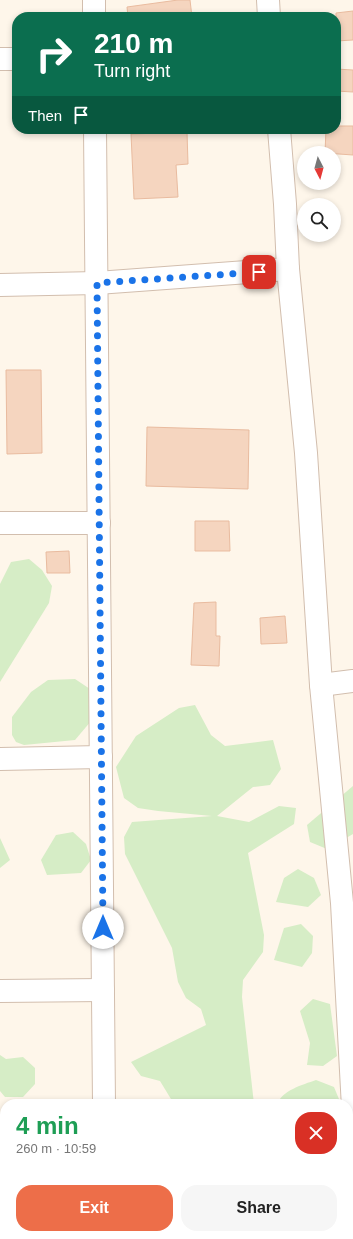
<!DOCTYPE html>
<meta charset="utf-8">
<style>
body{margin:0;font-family:Arial,sans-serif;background:#f6f6f6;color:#222;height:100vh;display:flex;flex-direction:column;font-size:15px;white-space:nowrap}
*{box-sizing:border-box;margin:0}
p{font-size:13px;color:#767676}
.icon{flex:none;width:22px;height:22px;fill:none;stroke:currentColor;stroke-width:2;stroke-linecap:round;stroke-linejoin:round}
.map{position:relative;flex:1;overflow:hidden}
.panel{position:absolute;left:0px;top:1099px;width:353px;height:140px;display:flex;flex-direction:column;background:#fff;border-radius:16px 16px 0 0;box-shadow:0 2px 6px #0003}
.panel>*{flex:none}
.banner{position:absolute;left:12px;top:12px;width:329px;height:122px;border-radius:16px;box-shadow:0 2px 6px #0003;background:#0b6e4f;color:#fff;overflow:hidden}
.needle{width:26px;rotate:174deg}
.tools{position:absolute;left:297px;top:146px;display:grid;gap:8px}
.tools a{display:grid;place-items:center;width:44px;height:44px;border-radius:50%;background:#fff;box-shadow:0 2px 6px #0003;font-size:20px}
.pin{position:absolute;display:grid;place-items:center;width:34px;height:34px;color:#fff;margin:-17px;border-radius:8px;box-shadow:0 2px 6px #0006}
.me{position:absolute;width:44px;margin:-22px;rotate:0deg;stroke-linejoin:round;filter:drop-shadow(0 0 3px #0008)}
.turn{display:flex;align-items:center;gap:14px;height:84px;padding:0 16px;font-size:18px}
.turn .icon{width:52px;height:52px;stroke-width:2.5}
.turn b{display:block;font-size:28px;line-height:34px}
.then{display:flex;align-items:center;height:38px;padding:0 16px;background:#0003;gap:8px;font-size:15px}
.round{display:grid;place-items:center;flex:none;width:42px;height:42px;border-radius:16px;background:#f6f6f6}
.summary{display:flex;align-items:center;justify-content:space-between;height:68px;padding:0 16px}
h1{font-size:24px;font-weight:800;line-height:30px;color:#1e9e55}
.action{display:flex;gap:8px;margin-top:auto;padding:8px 16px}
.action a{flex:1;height:46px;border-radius:16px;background:#ed6e49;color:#fff;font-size:16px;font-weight:800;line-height:46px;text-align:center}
.action a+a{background:#f6f6f6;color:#222}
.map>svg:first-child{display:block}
.green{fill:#d6edc6}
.building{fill:#f5d5bf;stroke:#e9bb9f}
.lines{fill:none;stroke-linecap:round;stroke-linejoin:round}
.minor-casing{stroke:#d2beae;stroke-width:24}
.minor{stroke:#fff;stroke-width:22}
.route{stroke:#1a73e8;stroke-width:7;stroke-dasharray:0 12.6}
</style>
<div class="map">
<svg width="353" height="1239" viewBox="0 0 353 1239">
<rect width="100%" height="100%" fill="#fef6ea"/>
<g class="green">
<polygon points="29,559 42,570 52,586 49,603 0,682 0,584 11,562"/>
<polygon points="75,679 90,689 97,714 75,740 24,745 16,742 12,735 12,717 31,692 48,680"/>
<polygon points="195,705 211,735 225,746 273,740 281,769 270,785 253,787 217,816 249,822 279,806 296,808 294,824 248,853 264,935 263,952 243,980 242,997 254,1104 174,1104 160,1081 141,1076 131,1062 206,1025 201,1009 186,998 178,982 172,948 125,854 124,837 132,822 212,816 158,811 138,808 124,798 116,767 136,736 179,708"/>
<polygon points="353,786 353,834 327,849 310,842 307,825"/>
<polygon points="73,832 86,844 91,860 81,873 47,875 41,860 56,835"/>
<polygon points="0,838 10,860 0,868"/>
<polygon points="298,869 314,878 321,895 308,907 276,902 284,878"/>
<polygon points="301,924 313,936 312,953 302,967 274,960 284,928"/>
<polygon points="313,999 330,1004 337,1056 323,1066 307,1065 310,1043 300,1011"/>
<polygon points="0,1055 6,1059 23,1057 35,1068 35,1084 23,1097 5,1097 0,1091"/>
<path d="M316 1080 334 1087 341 1104H277C283 1090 302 1085 316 1080Z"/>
<polygon points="348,1221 351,1226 351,1239 315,1239 320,1234 348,1234"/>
<polygon points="180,1234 272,1234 271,1239 180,1239"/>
</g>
<g class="building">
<polygon points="178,0 190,0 192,17 128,17 127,7"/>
<polygon points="353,11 353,40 336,41 336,13"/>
<polygon points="336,69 353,70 353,92 336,91"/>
<polygon points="336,126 353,126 353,155 325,153 326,129 336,129"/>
<polygon points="187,132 188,164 176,165 178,197 134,199 131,134"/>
<polygon points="6,370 41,370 42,453 7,454"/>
<polygon points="147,427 249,430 248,489 146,486"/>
<polygon points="195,521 229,521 230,551 195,551"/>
<polygon points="69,551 70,573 47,573 46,552"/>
<polygon points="216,602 216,636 220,636 219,666 191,665 194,603"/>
<polygon points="285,616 287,643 261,644 260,618"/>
</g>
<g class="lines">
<g class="minor-casing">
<g id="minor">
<polyline points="94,0 94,17"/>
<polyline points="268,0 269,17"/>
<polyline points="0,59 17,59"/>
<polyline points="95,129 104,1104"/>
<polyline points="279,129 285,204 288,269 306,453 321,685 342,903 353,1108"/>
<polyline points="0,285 97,283 288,269"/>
<polyline points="0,523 99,523"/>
<polyline points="321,685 353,681"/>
<polyline points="0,759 101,757"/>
<polyline points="0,991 103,990"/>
<polyline points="0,1219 5,1219"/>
<polyline points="105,1234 105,1239"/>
</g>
</g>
<use href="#minor" class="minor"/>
</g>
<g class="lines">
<polyline class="route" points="103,928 97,283 259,272"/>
</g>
</svg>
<div class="tools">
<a><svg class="needle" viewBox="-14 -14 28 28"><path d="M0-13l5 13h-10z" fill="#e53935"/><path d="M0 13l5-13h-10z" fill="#767676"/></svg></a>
<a><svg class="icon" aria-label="search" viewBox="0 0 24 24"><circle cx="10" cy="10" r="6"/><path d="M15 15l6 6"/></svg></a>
</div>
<div class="pin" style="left:259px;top:272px;background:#d93025"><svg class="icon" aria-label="arrive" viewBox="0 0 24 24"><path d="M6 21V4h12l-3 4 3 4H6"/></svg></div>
<svg class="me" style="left:103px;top:928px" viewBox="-20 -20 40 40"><circle r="19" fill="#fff"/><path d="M0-13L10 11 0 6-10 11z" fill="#1a73e8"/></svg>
<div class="banner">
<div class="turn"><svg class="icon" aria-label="right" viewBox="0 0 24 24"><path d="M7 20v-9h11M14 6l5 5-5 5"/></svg><div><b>210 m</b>Turn right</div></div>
<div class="then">Then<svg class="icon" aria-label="arrive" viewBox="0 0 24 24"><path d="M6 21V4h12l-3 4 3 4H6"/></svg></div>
</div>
<section class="panel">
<div class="summary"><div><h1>4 min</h1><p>260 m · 10:59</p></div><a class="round" style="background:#d93025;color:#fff"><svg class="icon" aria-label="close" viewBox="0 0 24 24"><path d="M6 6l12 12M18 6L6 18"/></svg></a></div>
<div class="action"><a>Exit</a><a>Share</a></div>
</section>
</div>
